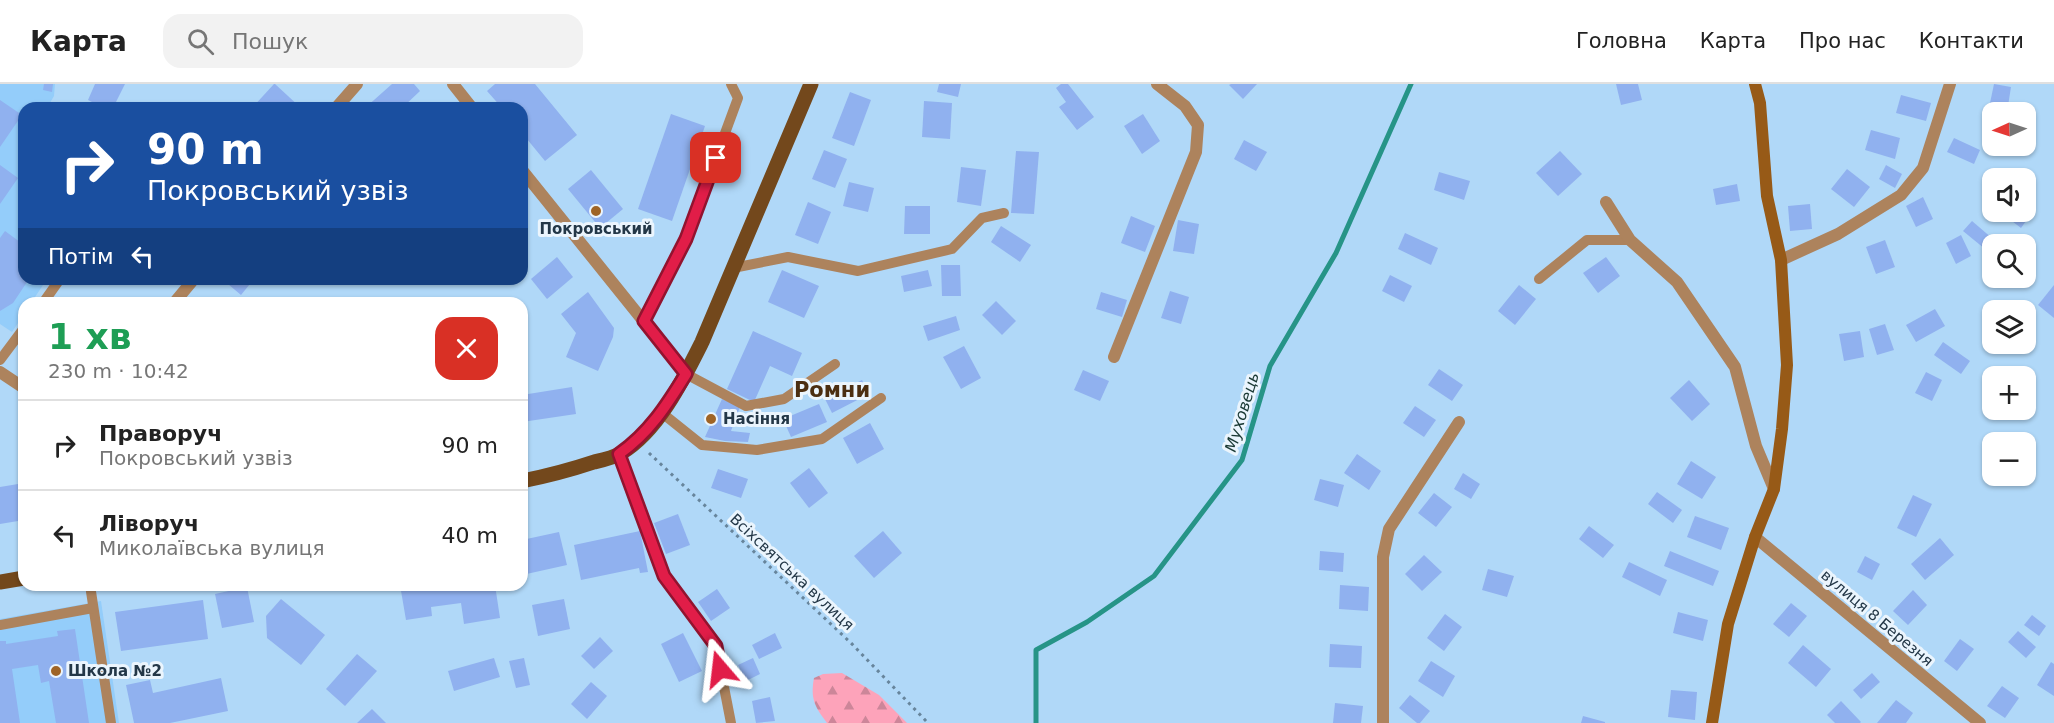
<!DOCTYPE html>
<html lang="uk">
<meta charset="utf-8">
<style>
body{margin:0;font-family:"DejaVu Sans",sans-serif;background:#f2f2f2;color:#222;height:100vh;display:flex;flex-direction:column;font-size:22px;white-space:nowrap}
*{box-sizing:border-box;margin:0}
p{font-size:20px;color:#767676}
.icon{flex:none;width:33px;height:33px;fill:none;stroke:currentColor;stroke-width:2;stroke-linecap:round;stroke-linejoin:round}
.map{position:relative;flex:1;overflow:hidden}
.side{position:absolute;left:18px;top:213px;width:510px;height:294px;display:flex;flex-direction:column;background:#fff;border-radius:18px;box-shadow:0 2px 4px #0004}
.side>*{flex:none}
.banner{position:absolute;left:18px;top:18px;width:510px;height:183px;border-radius:18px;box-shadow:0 2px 4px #0004;background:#1a4fa0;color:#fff;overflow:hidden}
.needle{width:39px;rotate:267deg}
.controls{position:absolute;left:1982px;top:18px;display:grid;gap:12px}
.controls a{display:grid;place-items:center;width:54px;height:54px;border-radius:12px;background:#fff;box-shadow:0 2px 4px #0004;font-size:30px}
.pin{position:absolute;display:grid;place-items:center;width:51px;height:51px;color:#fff;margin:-26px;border-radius:12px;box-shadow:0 3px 9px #0006}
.me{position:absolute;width:66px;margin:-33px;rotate:343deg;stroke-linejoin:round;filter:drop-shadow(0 0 4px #0008)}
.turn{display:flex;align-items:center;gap:21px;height:126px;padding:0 30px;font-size:27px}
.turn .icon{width:78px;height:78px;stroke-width:2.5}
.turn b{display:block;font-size:42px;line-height:51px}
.then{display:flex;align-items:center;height:57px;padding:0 30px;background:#0003;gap:12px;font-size:22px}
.round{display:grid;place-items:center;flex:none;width:63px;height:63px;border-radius:18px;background:#f2f2f2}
.headline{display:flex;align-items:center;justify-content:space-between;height:102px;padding:0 30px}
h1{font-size:36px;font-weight:800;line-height:45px;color:#1e9e55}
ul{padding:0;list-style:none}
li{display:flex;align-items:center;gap:18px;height:90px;padding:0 30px;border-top:2px solid #e0e0e0}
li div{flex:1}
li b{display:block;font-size:22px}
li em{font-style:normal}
header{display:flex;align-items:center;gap:36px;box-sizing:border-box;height:84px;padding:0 30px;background:#fff;border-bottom:2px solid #e0e0e0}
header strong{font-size:28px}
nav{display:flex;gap:33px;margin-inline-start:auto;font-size:21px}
.search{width:420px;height:54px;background:#f2f2f2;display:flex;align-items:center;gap:15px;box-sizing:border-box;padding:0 21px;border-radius:18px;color:#767676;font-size:22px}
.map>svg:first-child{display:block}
.built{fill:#94cdfa}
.forest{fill:url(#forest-firs)}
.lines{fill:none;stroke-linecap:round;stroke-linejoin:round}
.stream{stroke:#269487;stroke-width:5}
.building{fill:#90b1ef}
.path{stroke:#67859c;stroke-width:3;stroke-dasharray:3 4.5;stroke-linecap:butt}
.service{stroke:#ad835d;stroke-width:10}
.minor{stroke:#ad835d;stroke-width:12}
.secondary{stroke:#975a17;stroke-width:12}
.primary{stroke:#73481c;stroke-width:15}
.route-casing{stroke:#92132f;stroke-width:15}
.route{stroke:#e11d48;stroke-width:10}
.poi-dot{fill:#9f6426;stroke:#ebf5fd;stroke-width:2}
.labels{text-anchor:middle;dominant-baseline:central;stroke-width:6;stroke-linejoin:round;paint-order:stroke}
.poi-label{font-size:15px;font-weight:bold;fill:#233747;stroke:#ebf5fd;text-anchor:start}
.street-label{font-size:15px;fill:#233747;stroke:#ebf5fd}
.water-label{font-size:16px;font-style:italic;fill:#1a3934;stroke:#ebf5fd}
.district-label{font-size:21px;font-weight:bold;fill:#4b2e11;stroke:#ebf5fd}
</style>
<header>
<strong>Карта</strong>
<div class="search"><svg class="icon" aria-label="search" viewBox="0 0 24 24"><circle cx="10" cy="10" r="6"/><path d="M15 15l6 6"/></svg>Пошук</div>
<nav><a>Головна</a><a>Карта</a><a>Про нас</a><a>Контакти</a></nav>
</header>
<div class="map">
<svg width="2054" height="639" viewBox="0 0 2054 639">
<defs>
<pattern id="forest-firs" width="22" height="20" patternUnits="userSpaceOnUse" patternTransform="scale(1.5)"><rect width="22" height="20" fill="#fda3ba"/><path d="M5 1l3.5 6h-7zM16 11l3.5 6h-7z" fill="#cc8699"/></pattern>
</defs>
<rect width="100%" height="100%" fill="#b0d8f8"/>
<g class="built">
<polygon points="0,0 55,0 54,12 47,24 24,24 24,195 47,195 31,219 24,219 24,230 12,248 0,240"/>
<polygon points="101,517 119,639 0,639 0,535"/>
</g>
<path class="forest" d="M842 589 879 611 907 639H827C815 623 810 615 814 594L823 590Z"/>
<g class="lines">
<polyline class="stream" points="1036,639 1036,566 1087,538 1154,492 1242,376 1270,282 1336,169 1411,0"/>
</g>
<g class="building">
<polygon points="44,0 53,0 52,8 43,6"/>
<polygon points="95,0 125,0 113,24 104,24 88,16"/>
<polygon points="274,0 275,0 301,24 252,24"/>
<polygon points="392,0 414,0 420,7 402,24 365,24"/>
<polygon points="495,0 535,0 577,51 545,77 522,49 522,24 502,24 487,7"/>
<polygon points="939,0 961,0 958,13 937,8"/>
<polygon points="1061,0 1068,0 1094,33 1077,46 1059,23 1066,18 1056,4"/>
<polygon points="1231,0 1257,0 1243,15 1229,1"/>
<polygon points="1616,0 1638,0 1642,16 1621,21"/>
<polygon points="1994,0 2011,3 2008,22 1990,19"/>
<polygon points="850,8 871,16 854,62 832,54"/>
<polygon points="1901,11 1931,19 1926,37 1896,29"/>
<polygon points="0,16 22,31 0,63"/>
<polygon points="924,17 952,19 950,55 922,53"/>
<polygon points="671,30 705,42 672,137 638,125"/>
<polygon points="1143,30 1160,57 1142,70 1124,42"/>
<polygon points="1871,46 1900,54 1895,75 1865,66"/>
<polygon points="1954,54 1980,66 1974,80 1947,68"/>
<polygon points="1244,56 1267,68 1256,87 1234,75"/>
<polygon points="824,66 847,75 835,104 812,95"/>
<polygon points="1016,67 1039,68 1034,130 1011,129"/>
<polygon points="1560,67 1582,90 1558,112 1536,89"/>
<polygon points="0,81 18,94 0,120"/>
<polygon points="1886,81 1902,90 1895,104 1879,95"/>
<polygon points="961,83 986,86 981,122 957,118"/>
<polygon points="1847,85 1870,103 1854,123 1831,105"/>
<polygon points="591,86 623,125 600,144 568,105"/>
<polygon points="1439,88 1470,97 1464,116 1434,106"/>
<polygon points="849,98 874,104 868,128 843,122"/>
<polygon points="1737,100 1740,117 1716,121 1713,105"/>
<polygon points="1923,113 1933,135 1916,143 1906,122"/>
<polygon points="808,118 831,128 818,160 795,151"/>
<polygon points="1810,120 1812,145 1790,147 1788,122"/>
<polygon points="905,122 930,122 930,150 904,150"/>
<polygon points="2025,126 2031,130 2021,144 2004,131 2006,128 2025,128"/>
<polygon points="1131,132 1155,142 1145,168 1121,159"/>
<polygon points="1178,136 1199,140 1194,170 1173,167"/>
<polygon points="1972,137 1993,155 1985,165 1963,147"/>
<polygon points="1001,142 1031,161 1020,178 991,158"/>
<polygon points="5,147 24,161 24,195 29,195 13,219 0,227 0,154"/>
<polygon points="1405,149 1438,164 1431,181 1398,165"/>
<polygon points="1961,151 1971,172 1956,180 1946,159"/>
<polygon points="1885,156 1895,183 1876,190 1866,163"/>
<polygon points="557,173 573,193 547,215 531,195"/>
<polygon points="1606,173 1620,192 1598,209 1583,189"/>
<polygon points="941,181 960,181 961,212 942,212"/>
<polygon points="782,186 819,202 804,234 768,218"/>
<polygon points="928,186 932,202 904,208 901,192"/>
<polygon points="1390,191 1412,202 1404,218 1382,207"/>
<polygon points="222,195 254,195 241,211"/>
<polygon points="1519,201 1536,215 1515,241 1498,227"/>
<polygon points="2054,201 2054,234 2038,221"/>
<polygon points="1170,207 1189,213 1181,240 1161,234"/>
<polygon points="588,208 614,244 613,253 598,287 566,273 576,249 561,230"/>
<polygon points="1101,208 1127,216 1122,233 1096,225"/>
<polygon points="996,217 1016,237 1002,251 982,231"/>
<polygon points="1935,225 1945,242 1916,258 1906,241"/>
<polygon points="956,232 960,246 928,257 923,242"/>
<polygon points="1885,240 1894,266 1877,271 1869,245"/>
<polygon points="753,247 802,269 792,292 770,282 754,318 727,305"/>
<polygon points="1860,247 1864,273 1844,277 1839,250"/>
<polygon points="1943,258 1970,277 1961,290 1934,271"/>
<polygon points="964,262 981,294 961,305 943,273"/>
<polygon points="1439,285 1463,301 1452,317 1428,301"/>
<polygon points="1083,286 1109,297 1100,317 1074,306"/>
<polygon points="1926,288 1942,296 1932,317 1915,309"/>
<polygon points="862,296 869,310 832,329 825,315"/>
<polygon points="1689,296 1710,320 1692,337 1670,314"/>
<polygon points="572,303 576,330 522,338 522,311"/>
<polygon points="722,315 740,323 731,347 750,349 748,358 725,357 705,353"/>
<polygon points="819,320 827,338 791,353 783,335"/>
<polygon points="1415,322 1436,336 1424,353 1403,339"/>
<polygon points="870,339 884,365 857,380 843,354"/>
<polygon points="1357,370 1381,387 1369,406 1344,389"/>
<polygon points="1691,377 1716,393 1702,415 1677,400"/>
<polygon points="809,384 828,409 809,424 790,399"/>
<polygon points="718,385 748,395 741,414 711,404"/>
<polygon points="1463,389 1480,400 1471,415 1454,405"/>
<polygon points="1320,395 1344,401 1338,423 1314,416"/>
<polygon points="24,399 24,436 0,440 0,403"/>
<polygon points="1657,408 1682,426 1673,439 1648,420"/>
<polygon points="1434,409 1452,423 1436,443 1418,429"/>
<polygon points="1913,411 1932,420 1916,453 1897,444"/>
<polygon points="678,430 690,461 666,470 654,439"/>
<polygon points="1695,432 1729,444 1721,466 1687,453"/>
<polygon points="1589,442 1614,461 1603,474 1579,455"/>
<polygon points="640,447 648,488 640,489 639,484 581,496 574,461"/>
<polygon points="883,447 902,469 874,494 854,472"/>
<polygon points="559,448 567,481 522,491 522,456"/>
<polygon points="1940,454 1954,471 1925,496 1911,480"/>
<polygon points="1320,467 1344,469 1343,488 1319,486"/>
<polygon points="1670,467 1719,487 1713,502 1664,482"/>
<polygon points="1424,471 1442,488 1422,507 1405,490"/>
<polygon points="1865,472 1880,480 1872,496 1857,488"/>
<polygon points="1629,478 1667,496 1660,512 1622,493"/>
<polygon points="1488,485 1514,492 1507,513 1482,506"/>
<polygon points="400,501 495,501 500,534 464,540 461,519 431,523 432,532 406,536"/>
<polygon points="1340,501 1369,503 1368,527 1339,525"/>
<polygon points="247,503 254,538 222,544 215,510"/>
<polygon points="717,505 730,524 711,537 698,518"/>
<polygon points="1913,506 1927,521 1908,541 1893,527"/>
<polygon points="281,515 325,551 301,581 267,554 266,532"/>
<polygon points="564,515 570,545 538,552 532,521"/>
<polygon points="203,516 208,555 121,567 115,528"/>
<polygon points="1791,519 1807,532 1789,553 1773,540"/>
<polygon points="1678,528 1708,536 1703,557 1673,549"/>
<polygon points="1445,530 1462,543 1444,567 1427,554"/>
<polygon points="2032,531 2046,542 2039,552 2024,541"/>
<polygon points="75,545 89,639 56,639 49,597 41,599 38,581 12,585 20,639 0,639 0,557 6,557 6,560 58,552 57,547"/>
<polygon points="2018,547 2036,563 2026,574 2008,558"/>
<polygon points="683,549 702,587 679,598 661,560"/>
<polygon points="775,549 782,564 759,575 752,561"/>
<polygon points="600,553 613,567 594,585 581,572"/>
<polygon points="1960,555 1974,565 1957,587 1944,577"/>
<polygon points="1330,560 1362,562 1361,584 1329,583"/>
<polygon points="1803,561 1831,585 1816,603 1788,579"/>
<polygon points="357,570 377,587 345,622 326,605"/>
<polygon points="494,574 500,593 454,607 448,587"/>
<polygon points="524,574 530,601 516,604 509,577"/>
<polygon points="753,574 760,590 746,597 738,581"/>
<polygon points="1431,577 1455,592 1443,613 1418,597"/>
<polygon points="2051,578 2054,580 2054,612 2037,601"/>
<polygon points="1872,589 1880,598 1861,615 1853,606"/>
<polygon points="221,594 228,627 170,639 134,639 126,601 150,596 153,609"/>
<polygon points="591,598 607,612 587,635 571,620"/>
<polygon points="2002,602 2019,614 2005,634 1987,622"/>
<polygon points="1671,606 1697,608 1695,636 1668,633"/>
<polygon points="1410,611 1430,627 1420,639 1417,639 1399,624"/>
<polygon points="770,613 775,637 756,639 752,617"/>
<polygon points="1896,616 1913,629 1906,639 1877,639"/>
<polygon points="1841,617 1861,638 1860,639 1835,639 1827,631"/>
<polygon points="1335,619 1363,622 1361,639 1333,639"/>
<polygon points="372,625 386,639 357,639"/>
<polygon points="1583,632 1605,638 1605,639 1581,639"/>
</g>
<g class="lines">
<polyline class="path" points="649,369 851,559 928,639"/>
<g class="service">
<polyline points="733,184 788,173 858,187 952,165 982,134 1004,129"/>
<polyline points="1539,195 1587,156 1630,156"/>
<polyline points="43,219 60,195"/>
<polyline points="644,237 686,155 738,14 731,0"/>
<polyline points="0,276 24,244"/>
<polyline points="686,290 746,322 784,315 835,280"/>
<polyline points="662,329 702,361 757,366 822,355 881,314"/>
<polyline points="619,370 664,492 716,562 731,639"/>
<polyline points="90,501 111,639"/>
<polyline points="0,541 93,524"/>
</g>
<g class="minor">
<polyline points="453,0 472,24"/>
<polyline points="336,24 357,0"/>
<polyline points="522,86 686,290"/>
<polyline points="1606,118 1630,156 1677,198 1735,283 1756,362 1774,405"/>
<polyline points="1781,176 1838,150 1901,111 1923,84 1950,0"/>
<polyline points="174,219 194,195"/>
<polyline points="1114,273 1196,68 1198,41 1185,22 1157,0"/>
<polyline points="0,288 24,304"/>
<polyline points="1755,453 1980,639"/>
<polyline points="1383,639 1383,473 1389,445 1459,338"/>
</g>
<polyline class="secondary" points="1712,639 1728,540 1755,453 1774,405 1782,345 1787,281 1781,176 1767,112 1760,19 1755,0"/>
<g class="primary">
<path d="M522 397C547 392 570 386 594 378 603 376 613 374 621 369 658 347 683 296 702 258L811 0"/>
<polyline points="0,498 24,494"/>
</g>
</g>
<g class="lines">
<g class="route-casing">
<path id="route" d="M716 74 686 155 644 237 686 290C667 321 649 349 619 370L664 492 716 562 720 585"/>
</g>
<use href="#route" class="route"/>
</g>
<g class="poi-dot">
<circle cx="596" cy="127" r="6"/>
<circle cx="711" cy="335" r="6"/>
<circle cx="56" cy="587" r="6"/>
</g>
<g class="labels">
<g class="poi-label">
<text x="596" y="145" text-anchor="middle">Покровський</text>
<text x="723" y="335">Насіння</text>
<text x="68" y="587">Школа №2</text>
</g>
<g class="street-label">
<text transform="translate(792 488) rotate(43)">Всіхсвятська вулиця</text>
<text transform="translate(1877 534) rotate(40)">вулиця 8 Березня</text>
</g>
<g class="water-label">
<text transform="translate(1242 328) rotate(-73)">Муховець</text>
</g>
<g class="district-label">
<text x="832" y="306">Ромни</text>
</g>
</g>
</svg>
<div class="controls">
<a><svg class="needle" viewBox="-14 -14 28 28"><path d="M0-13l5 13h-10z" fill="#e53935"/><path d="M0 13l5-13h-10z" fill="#767676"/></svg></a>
<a><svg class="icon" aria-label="sound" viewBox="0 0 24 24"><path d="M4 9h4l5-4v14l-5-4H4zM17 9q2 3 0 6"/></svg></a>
<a><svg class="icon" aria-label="search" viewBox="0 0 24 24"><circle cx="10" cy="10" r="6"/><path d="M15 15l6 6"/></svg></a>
<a><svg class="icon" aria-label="layers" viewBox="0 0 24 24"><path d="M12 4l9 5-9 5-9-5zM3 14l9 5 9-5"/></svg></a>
<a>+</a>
<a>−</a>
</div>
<div class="pin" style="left:716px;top:74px;background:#d93025"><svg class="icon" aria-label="arrive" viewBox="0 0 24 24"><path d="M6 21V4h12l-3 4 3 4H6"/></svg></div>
<svg class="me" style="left:720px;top:585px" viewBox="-20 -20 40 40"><path d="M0-17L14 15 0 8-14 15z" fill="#e11d48" stroke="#fff" stroke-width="4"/></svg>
<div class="banner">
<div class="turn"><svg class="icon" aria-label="right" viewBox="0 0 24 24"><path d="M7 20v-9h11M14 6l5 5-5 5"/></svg><div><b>90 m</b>Покровський узвіз</div></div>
<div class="then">Потім<svg class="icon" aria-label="left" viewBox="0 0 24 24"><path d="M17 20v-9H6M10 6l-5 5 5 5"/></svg></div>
</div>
<section class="side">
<div class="headline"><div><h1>1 хв</h1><p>230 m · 10:42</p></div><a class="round" style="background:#d93025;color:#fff"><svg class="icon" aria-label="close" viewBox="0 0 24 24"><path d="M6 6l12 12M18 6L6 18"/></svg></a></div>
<ul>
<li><svg class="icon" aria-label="right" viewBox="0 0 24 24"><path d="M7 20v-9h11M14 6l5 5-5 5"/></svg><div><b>Праворуч</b><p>Покровський узвіз</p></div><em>90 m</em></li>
<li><svg class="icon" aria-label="left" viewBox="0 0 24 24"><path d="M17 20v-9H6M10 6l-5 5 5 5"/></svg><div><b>Ліворуч</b><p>Миколаївська вулиця</p></div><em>40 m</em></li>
</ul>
</section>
</div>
